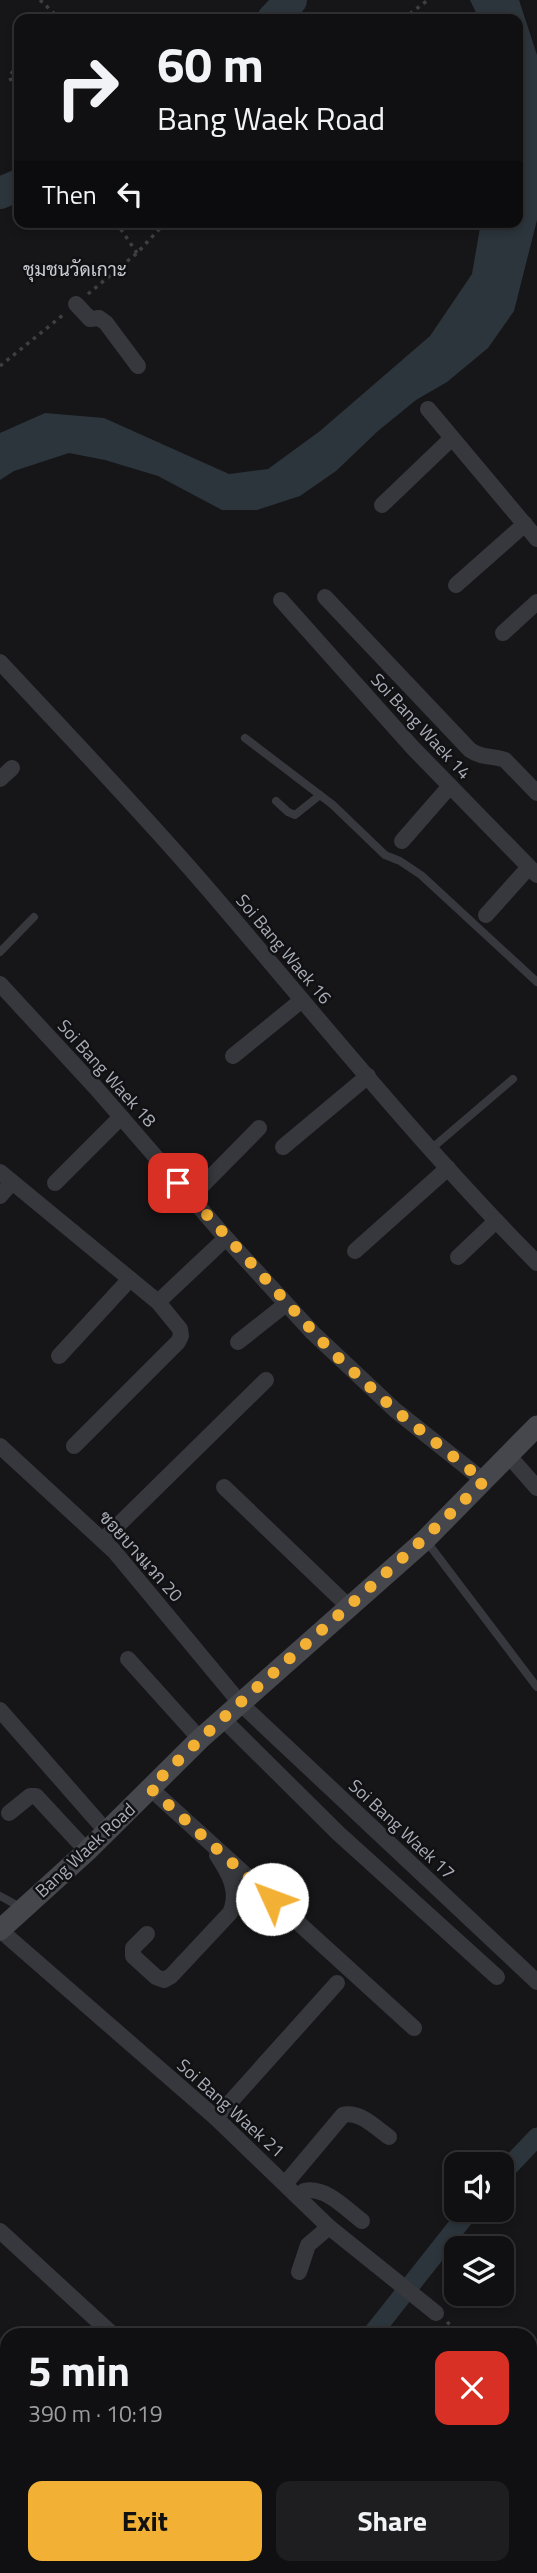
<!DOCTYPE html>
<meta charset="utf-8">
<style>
body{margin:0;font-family:"Titillium Web",Sarabun,sans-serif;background:#1e1e20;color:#f1f3f6;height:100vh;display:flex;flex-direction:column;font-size:26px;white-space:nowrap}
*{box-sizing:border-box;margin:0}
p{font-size:23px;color:#9c9d9f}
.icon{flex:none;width:38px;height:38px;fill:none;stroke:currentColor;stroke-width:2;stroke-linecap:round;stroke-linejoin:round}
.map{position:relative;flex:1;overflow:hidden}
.sheet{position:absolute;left:0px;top:2328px;width:537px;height:247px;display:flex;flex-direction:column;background:#101012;border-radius:21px 21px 0 0;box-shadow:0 4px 10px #0003,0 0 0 2px #303032}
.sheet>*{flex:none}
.banner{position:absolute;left:14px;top:14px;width:509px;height:214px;border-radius:14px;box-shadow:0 4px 10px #0003,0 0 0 2px #303032;background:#101012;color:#f1f3f6;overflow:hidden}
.buttons{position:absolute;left:444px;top:2152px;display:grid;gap:14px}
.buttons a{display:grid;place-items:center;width:70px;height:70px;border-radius:14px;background:#101012;box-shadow:0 4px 10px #0003,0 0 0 2px #303032;font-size:35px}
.pin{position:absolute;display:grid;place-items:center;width:60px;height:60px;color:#fff;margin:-30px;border-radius:14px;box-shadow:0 4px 10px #0006}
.me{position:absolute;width:77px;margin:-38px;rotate:313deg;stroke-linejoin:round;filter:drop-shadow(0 0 5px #0008)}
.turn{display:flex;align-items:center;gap:24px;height:147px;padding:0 28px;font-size:32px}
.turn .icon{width:91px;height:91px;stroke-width:2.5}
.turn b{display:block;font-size:49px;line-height:60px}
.then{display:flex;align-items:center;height:66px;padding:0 28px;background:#0003;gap:14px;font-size:26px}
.round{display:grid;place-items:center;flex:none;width:74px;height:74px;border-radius:14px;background:#1e1e20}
.headline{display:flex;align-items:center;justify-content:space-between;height:119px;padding:0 28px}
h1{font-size:42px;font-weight:700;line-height:52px}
.cta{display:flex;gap:14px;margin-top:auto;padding:14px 28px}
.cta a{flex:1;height:80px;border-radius:14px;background:#f2b134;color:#111;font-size:28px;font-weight:700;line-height:80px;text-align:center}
.cta a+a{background:#1e1e20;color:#f1f3f6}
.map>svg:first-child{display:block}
.water{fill:#2c353c}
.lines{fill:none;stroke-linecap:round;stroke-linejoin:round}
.canal{stroke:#2c353c;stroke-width:19}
.river{stroke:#2c353c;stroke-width:32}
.path{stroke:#3d3f44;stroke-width:3.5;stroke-dasharray:3.5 5;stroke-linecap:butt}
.lane{stroke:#37383d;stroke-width:8}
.street{stroke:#37383d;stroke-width:16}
.secondary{stroke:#45474d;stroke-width:21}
.route{stroke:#f2b134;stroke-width:12;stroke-dasharray:0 21.6}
.labels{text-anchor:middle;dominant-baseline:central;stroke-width:5;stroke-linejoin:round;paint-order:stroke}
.street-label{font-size:18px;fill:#a8adb8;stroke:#111113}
.neighbourhood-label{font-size:19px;fill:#c9ccd4;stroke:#111113}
</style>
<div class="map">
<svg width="537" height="2573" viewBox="0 0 537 2573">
<rect width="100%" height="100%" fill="#161618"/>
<polygon class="water" points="470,0 519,0 537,55 537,220 514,311 488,348 447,382 416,400 378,431 336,471 300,496 257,510 222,510 158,476 105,460 69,453 14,471 0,480 0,433 45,413 104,418 229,474 268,469 320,431 430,336 472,274 481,222 518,222 518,19 479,19"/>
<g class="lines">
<g class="canal">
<polyline points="502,2174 537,2137"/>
<polyline points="372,2334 470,2210"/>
<polyline points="223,2573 227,2567"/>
</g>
<g class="river">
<polyline points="273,19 291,0"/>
<polyline points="0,193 19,185"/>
</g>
<g class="path">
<polyline points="40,0 60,19"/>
<polyline points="403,19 428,0"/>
<polyline points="19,65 9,76 19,96"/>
<polyline points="116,222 137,253"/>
<polyline points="88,294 137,253 166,222"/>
<polyline points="0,366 63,315"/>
<polyline points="447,2322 461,2334"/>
<polyline points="530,2394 537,2400"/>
<polyline points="530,2565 537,2571"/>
<polyline points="490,2567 496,2573"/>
<polyline points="345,2573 350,2567"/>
</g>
<g class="lane">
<polyline points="245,738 333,805 385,855 400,861 421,875 537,982"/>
<polyline points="276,801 288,812 295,815 320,795"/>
<polyline points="0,952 34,917"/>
<polyline points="431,1149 513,1079"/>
<polyline points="427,1542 537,1687"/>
<polyline points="0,1896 22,1908"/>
</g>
<g class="street">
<polyline points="76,304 90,319 99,318 106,323 138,366"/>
<polyline points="428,409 537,539"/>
<polyline points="382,505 452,438"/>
<polyline points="456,585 525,524"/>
<path d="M325 597 470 750C483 759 492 755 505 760L537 793"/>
<polyline points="281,600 413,748 537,875"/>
<polyline points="503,633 537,602"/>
<path d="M0 662C70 737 141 811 208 889 316 1015 420 1145 537 1263"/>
<polyline points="0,779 12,768"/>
<polyline points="402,841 450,786"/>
<polyline points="486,915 529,867"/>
<polyline points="0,984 96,1088 226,1238 313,1333 395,1410 484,1481"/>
<polyline points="233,1056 302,1000"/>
<polyline points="283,1147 368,1076"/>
<polyline points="0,1172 158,1302 226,1238"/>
<polyline points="55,1183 121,1117"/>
<polyline points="0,1196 12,1182"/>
<polyline points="191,1197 259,1128"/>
<polyline points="355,1251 448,1168"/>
<polyline points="458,1257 496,1221"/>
<polyline points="238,1342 286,1304"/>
<polyline points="59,1356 130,1279"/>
<polyline points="0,1446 114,1551 241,1704 537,1982"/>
<polyline points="74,1446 178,1342 181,1336 180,1329 158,1302"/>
<polyline points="509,1456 537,1488"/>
<polyline points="224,1487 348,1606"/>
<polyline points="103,1540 266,1380"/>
<polyline points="128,1659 200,1739"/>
<polyline points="0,1710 106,1831"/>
<polyline points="223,1719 338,1833 497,1977"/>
<polyline points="150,1788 414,2028"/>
<polyline points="9,1813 30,1796 36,1796 87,1851"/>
<polyline points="0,1930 216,2118 329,2227 436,2313"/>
<path d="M147 1934 133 1948V1956L156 1977 164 1980 171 1976 230 1913C240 1892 229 1873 217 1855"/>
<polyline points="216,2118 337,1983"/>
<path d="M285 2184 343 2115C359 2110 376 2128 389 2137"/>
<path d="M299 2198 304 2191C326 2186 346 2209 362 2221"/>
<polyline points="0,2231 112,2334"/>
<polyline points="299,2272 308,2245 329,2227"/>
<polyline points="0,2415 7,2410"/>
</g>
<polyline class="secondary" points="0,1930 87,1851 200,1739 425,1540 537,1426"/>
</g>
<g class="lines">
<path class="route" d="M178 1183 331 1351 395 1410 484 1481C377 1587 257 1681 150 1788L272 1899"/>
</g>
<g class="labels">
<g class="street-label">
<text transform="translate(421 726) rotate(47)">Soi Bang Waek 14</text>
<text transform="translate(284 949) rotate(50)">Soi Bang Waek 16</text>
<text transform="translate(107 1073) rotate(48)">Soi Bang Waek 18</text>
<text transform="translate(141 1556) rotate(48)">ซอยบางแวก 20</text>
<text transform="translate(402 1829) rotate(43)">Soi Bang Waek 17</text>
<text transform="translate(85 1850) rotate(-43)">Bang Waek Road</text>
<text transform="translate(231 2108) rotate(42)">Soi Bang Waek 21</text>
</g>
<g class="neighbourhood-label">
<text x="75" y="268">ชุมชนวัดเกาะ</text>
</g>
</g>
</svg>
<div class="buttons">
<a><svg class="icon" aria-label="sound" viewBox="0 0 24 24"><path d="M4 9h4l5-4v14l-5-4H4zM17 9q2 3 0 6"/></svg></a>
<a><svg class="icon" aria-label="layers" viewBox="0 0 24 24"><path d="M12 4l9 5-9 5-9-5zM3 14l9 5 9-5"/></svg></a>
</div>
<div class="pin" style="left:178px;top:1183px;background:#d93025"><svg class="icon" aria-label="arrive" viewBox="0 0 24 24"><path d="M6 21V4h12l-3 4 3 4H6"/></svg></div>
<svg class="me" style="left:272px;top:1899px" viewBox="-20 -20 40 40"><circle r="19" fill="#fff"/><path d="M0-13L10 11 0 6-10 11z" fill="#f2b134"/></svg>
<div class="banner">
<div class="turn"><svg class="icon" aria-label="right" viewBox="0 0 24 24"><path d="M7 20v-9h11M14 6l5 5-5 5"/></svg><div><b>60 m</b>Bang Waek Road</div></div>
<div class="then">Then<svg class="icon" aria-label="left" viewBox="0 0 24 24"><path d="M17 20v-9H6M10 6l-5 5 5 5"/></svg></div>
</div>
<section class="sheet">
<div class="headline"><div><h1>5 min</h1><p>390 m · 10:19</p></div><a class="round" style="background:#d93025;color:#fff"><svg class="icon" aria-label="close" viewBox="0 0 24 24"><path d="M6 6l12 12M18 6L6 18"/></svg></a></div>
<div class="cta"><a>Exit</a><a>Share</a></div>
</section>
</div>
